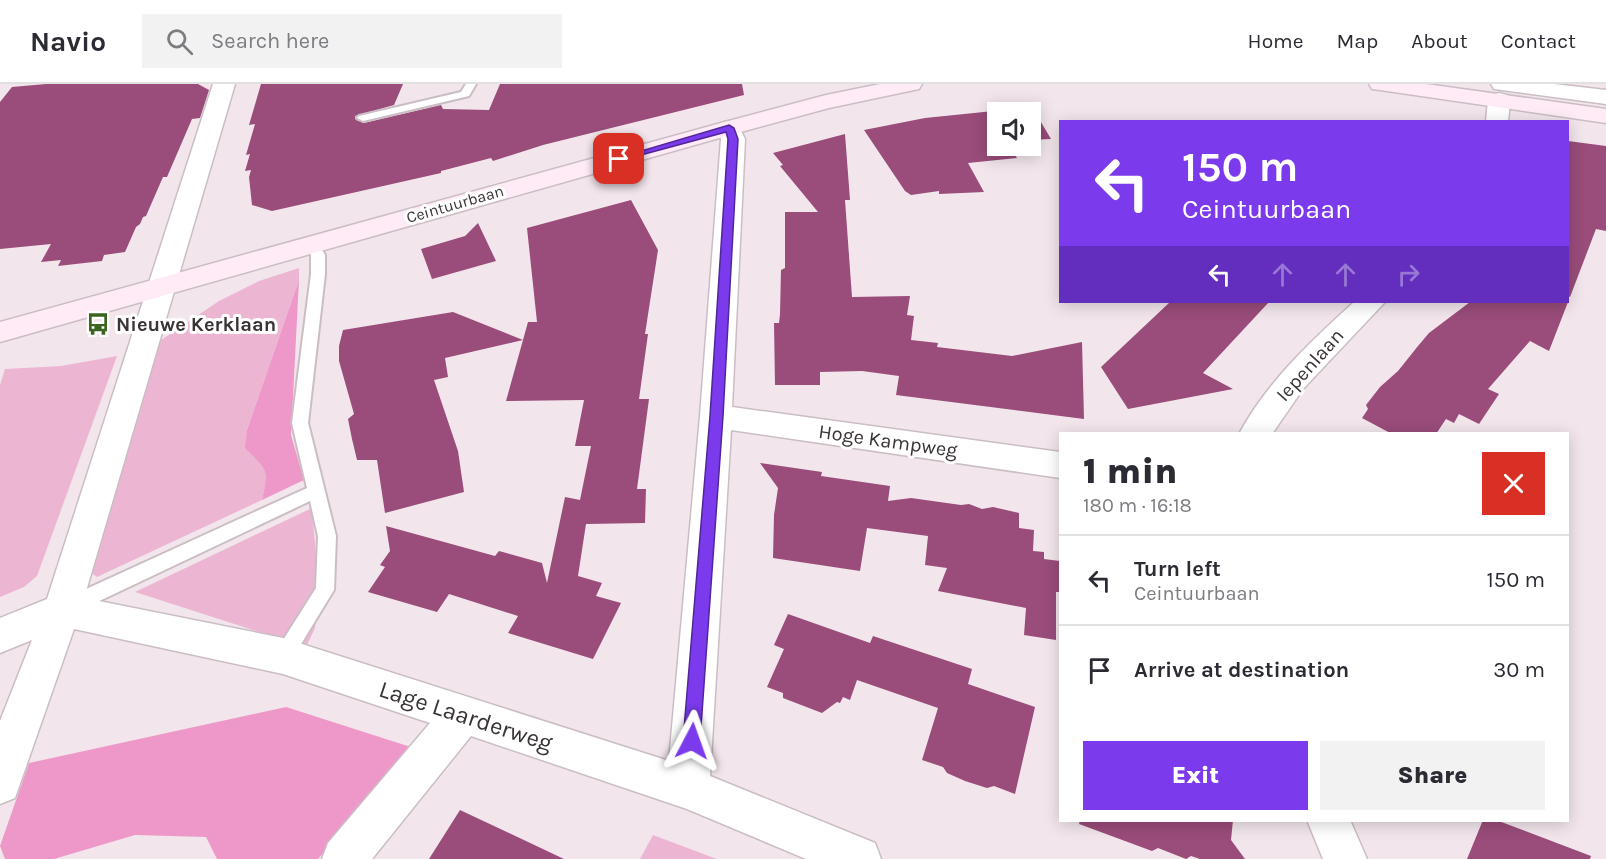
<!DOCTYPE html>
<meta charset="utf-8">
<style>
body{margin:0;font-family:Karla,sans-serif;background:#f2f2f3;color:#2b2b33;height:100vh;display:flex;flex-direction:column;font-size:22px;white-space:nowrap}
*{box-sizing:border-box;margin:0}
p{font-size:20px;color:#7c7c81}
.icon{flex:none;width:33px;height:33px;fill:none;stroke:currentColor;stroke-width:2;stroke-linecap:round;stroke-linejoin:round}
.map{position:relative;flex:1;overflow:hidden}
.drawer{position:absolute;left:1059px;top:348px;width:510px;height:390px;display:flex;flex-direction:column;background:#fff;border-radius:0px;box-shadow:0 3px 15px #0003}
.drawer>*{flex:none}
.guide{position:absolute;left:1059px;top:36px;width:510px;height:183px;border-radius:0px;box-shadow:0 3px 15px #0003;background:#7c3aed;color:#fff;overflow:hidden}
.buttons{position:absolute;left:987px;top:18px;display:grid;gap:12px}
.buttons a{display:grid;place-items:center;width:54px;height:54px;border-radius:0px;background:#fff;box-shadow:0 3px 15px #0003;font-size:30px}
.pin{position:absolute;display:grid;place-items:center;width:51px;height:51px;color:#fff;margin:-26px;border-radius:12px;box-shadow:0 3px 9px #0006}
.me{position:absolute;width:66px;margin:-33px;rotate:4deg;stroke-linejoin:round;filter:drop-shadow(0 0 4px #0008)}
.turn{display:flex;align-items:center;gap:21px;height:126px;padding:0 24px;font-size:27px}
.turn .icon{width:78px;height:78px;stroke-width:2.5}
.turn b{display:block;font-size:42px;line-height:51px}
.lanes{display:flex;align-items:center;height:57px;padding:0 24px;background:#0003;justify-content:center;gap:30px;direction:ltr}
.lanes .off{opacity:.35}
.round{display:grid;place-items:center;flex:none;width:63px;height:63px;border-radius:0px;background:#f2f2f3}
.head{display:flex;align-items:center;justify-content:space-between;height:102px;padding:0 24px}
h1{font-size:36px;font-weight:800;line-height:45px}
.action{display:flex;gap:12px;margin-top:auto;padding:12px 24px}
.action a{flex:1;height:69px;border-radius:0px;background:#7c3aed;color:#fff;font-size:24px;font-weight:800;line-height:69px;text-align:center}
.action a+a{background:#f2f2f3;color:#2b2b33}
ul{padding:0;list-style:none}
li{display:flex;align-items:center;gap:18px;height:90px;padding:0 24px;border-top:2px solid #e1e1e2}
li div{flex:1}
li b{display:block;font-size:22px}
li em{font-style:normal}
header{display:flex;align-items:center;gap:36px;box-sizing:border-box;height:84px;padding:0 30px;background:#fff;border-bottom:2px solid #e1e1e2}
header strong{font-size:28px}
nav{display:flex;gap:33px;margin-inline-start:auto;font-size:21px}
.search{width:420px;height:54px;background:#f2f2f3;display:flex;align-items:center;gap:15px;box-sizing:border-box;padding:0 21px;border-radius:0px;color:#7c7c81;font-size:22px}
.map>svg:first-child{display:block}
.green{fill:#ecb6d3}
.forest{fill:#ed98c8}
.building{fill:#9a4c7a}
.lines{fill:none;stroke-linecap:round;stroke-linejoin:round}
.service-casing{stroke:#cabec4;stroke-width:4}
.minor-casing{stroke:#cabec4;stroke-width:3}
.secondary-casing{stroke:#cabec4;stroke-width:3}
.service{fill:#fff;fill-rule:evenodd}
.minor{fill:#fff;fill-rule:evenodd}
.secondary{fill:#feebf5;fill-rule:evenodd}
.route{fill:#7c3aed;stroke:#51269a;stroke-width:1.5}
.labels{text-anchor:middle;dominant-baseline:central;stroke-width:6;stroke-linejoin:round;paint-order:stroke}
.far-street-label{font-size:16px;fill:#383335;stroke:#fff}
.poi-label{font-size:20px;font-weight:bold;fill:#383335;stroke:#fff;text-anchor:start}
.street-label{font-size:20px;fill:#383335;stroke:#fff}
.near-street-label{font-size:24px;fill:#383335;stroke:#fff}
</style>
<header>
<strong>Navio</strong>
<div class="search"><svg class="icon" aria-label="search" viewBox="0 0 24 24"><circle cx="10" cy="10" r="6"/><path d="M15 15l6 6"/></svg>Search here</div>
<nav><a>Home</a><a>Map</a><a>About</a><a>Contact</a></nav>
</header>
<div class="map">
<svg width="1606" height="775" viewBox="0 0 1606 775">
<rect width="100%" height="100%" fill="#f2e6ec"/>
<g class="green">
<path d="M299 184V196L247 346 246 364C267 386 269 384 262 416L97 493 86 485 161 256 219 217 259 197Z"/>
<polygon points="117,272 37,492 24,503 0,513 0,301 5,285 61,282"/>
<polygon points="312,424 319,506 315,544 306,563 135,508"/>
<polygon points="653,751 717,775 640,775"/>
</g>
<g class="forest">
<path d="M299 196 291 351 304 396 262 416C269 384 267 386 245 364L247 346Z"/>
<polygon points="286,623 417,665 318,775 217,775 206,753 135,751 54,775 5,775 0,762 29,679"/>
</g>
<g class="building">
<polygon points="46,0 198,0 209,6 200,34 192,35 167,93 163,93 146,132 143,133 140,140 136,143 125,168 104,171 102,177 58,182 61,176 41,178 51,160 0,165 0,18 12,3"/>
<polygon points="261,0 403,0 394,21 355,32 356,36 364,39 441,21 443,25 489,26 500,0 742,0 744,11 543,61 493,77 491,74 441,87 441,89 272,127 252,121 249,93 251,86 245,87 250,70 246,71 255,40 249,41"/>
<polygon points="1032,23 1051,55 1030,56 1030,28 998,28 998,62 1009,62 1017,74 968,79 984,108 939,110 939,107 911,111 905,107 864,46 925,34"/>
<polygon points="845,50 850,116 845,116 852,213 910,212 907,231 914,232 911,256 938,259 937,263 1012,272 1082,258 1084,335 896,311 899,292 862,287 820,288 820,301 775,301 774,239 779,239 780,230 781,186 785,184 785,128 818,128 780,82 783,81 773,69"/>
<polygon points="1568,57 1606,62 1606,147 1596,145 1570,213 1568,212"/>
<polygon points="631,116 658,166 645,250 648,250 639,315 649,315 637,405 646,405 645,439 586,440 578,492 602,499 596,512 621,519 593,575 508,549 518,532 449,510 437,528 368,508 385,483 380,481 390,467 386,442 495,472 499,467 542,479 547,499 565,413 580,416 591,362 575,362 584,316 506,317 523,256 445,274 448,293 434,296 458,367 464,408 385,429 377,376 357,376 352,355 348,335 354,330 339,277 339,262 343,246 453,228 523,256 528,238 537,238 527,144"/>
<polygon points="478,139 496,177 432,195 421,165 465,152"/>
<polygon points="1170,218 1269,218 1203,289 1233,305 1128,325 1101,283"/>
<polygon points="1470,218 1568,218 1549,267 1530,257 1488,305 1499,310 1479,340 1459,330 1454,339 1446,335 1436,350 1392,350 1362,334 1368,325 1366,321 1380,303 1398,287 1418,262 1429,249"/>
<polygon points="760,379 822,388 821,392 890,402 888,417 911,414 961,421 969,420 982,425 993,423 1019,429 1019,444 1034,446 1033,467 1044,468 1044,475 1060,477 1060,508 1056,508 1056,556 1024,551 1026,524 938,507 947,484 925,481 928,452 867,444 860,487 773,474 774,431 778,404"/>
<polygon points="788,530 870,559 873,552 972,585 968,600 1035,623 1015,710 994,702 987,704 965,697 947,689 943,683 922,676 938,624 857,596 850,616 843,613 840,619 837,618 822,629 783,614 783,609 767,603 784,565 774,561"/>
<polygon points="460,726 564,775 429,775"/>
<polygon points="1080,736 1233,736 1231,756 1245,775 1200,775 1191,772 1186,775 1158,764 1152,767 1079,740"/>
<polygon points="1483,736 1496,736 1591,772 1590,775 1467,775"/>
</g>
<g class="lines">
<g class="service-casing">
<g id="service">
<polygon points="466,0 476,0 469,12 363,37 357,34 359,32 461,8"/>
<polygon points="312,156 317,157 325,171 325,190 308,339 336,452 334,506 290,578 283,581 276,578 273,572 316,504 318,452 310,417 74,529 67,531 60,529 58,523 60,517 307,404 292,339 311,190 311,171 305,160"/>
</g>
</g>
<g class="minor-casing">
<g id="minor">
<polygon points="213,0 235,0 84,514 283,554 669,677 700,332 721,55 718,44 721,39 729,37 737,39 745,55 732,323 1060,368 1060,394 731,346 710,692 875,759 881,775 806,775 687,725 471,652 372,775 322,775 328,759 430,639 283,590 74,545 15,714 0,720 0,637 32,556 0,569 0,534 47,515"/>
<polygon points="1491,0 1554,0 1606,6 1606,20 1502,6 1494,5"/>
<polygon points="1499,9 1507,11 1510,16 1508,38 1486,38 1488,16 1491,11"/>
<path d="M1354 218H1385L1303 305 1272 350H1239C1267 298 1311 257 1354 218Z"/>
<polygon points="1307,736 1350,736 1367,775 1323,775"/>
</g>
</g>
<g class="secondary-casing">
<g id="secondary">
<polygon points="880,0 922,0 919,5 829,24 737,49 0,258 0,238 721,39 826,11"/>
<polygon points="1369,0 1426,0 1606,25 1606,39 1380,6 1372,5"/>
</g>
</g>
<use href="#service" class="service"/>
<use href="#minor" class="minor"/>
<use href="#secondary" class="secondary"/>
</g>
<polygon class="route" points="729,41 734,44 738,55 723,332 700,657 698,663 692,665 686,663 683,657 710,332 728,55 726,48 619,77 614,75"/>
<defs>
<g id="bus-bare" transform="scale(1.8)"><path d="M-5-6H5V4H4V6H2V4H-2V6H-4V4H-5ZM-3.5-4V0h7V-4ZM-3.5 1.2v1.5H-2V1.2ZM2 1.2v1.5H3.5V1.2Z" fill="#3b6421" stroke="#fff" stroke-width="2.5" paint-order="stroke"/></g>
</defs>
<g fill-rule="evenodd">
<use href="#bus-bare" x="98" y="240"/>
</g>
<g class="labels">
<g class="far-street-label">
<text transform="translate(455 120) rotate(-16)">Ceintuurbaan</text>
</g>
<g class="poi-label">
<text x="116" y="240">Nieuwe Kerklaan</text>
</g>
<g class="street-label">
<text transform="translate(1310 281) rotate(-48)">Iepenlaan</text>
<text transform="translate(888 357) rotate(8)">Hoge Kampweg</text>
</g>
<g class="near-street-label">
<text transform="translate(466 632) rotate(18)">Lage Laarderweg</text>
</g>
</g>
</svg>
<div class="buttons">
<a><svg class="icon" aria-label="sound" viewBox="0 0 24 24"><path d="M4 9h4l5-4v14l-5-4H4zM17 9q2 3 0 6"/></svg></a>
</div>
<div class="pin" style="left:619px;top:75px;background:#d93025"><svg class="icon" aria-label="arrive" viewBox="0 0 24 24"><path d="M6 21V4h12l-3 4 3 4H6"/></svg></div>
<svg class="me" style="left:692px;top:657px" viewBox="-20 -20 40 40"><path d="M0-17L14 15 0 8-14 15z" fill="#7c3aed" stroke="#fff" stroke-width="4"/></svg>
<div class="guide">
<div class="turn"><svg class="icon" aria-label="left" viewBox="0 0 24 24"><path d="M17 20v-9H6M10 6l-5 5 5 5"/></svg><div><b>150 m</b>Ceintuurbaan</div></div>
<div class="lanes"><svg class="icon" aria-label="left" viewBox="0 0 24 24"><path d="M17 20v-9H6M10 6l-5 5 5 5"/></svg><svg class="icon off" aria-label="ahead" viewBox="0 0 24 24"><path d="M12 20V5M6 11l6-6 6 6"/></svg><svg class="icon off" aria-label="ahead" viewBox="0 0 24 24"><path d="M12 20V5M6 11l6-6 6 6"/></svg><svg class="icon off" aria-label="right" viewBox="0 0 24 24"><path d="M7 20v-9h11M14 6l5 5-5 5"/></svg></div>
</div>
<section class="drawer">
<div class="head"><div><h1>1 min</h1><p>180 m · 16:18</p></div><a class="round" style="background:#d93025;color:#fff"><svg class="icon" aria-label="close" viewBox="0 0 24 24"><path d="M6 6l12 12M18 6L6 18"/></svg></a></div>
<ul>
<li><svg class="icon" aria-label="left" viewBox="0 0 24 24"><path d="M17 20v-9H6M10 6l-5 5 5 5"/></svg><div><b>Turn left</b><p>Ceintuurbaan</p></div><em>150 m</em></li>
<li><svg class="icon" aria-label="arrive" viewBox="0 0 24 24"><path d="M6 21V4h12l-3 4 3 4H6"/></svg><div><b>Arrive at destination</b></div><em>30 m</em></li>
</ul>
<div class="action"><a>Exit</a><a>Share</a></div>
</section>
</div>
